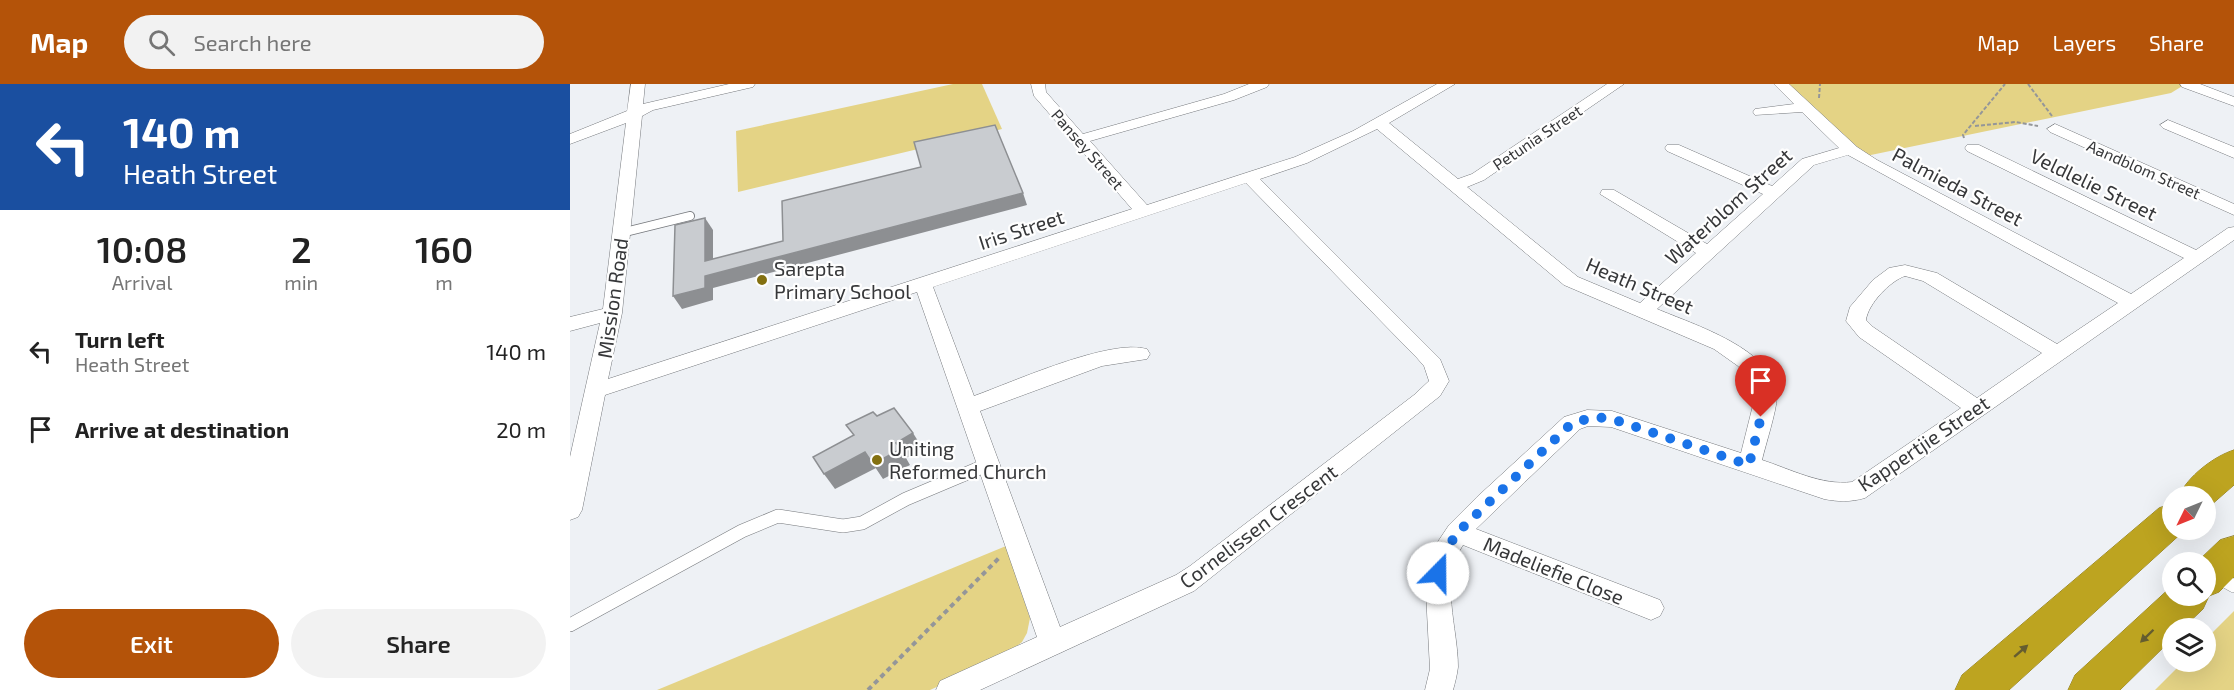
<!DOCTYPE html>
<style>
body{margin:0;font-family:"Exo 2",sans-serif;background:#f2f2f2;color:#222;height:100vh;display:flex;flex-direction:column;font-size:22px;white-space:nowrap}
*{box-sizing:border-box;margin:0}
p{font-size:20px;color:#767676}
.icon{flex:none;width:33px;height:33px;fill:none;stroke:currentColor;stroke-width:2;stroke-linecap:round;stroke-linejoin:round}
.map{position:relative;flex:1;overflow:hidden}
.details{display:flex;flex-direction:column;background:#fff;width:570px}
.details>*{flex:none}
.top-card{background:#1a4fa0;color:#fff;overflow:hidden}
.needle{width:39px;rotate:227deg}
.buttons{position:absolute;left:1592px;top:402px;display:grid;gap:12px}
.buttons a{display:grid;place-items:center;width:54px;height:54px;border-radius:50%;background:#fff;box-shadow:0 6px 24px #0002;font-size:30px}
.pin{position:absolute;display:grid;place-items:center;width:51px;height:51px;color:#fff;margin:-62px -26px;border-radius:50% 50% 50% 0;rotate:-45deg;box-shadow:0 0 6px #0007}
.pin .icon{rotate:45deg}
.me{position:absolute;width:66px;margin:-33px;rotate:22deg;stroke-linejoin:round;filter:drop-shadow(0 0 4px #0008)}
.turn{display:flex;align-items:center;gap:21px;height:126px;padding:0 24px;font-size:27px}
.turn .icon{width:78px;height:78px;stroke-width:2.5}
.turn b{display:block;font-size:42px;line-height:51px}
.eta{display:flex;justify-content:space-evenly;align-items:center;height:102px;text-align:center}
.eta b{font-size:36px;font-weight:600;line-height:42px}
.primary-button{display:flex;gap:12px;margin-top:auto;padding:12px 24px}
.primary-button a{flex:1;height:69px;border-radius:36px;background:#b45309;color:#fff;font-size:24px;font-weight:600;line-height:69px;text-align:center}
.primary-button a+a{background:#f2f2f2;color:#222}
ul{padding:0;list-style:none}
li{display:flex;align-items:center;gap:18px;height:78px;padding:0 24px}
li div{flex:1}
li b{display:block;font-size:22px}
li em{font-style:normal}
header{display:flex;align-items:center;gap:36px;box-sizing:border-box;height:84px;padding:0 30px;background:#b45309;color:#fff}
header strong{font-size:28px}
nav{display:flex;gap:33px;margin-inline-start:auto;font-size:21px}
.search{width:420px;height:54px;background:#f2f2f2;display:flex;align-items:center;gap:15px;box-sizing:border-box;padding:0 21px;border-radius:33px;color:#767676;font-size:22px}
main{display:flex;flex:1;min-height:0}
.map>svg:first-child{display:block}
.green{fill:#e4d385}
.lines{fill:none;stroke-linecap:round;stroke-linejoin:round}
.service-far1-casing{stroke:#76797d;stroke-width:10}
.service-casing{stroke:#76797d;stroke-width:14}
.minor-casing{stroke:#76797d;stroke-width:1}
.motorway-casing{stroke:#8e7e29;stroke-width:1}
.path-far1{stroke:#949699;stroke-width:2;stroke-dasharray:4 2;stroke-linecap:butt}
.path{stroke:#949699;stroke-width:4;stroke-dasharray:5 4;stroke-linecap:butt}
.service-far1{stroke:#fff;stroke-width:8}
.service{stroke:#fff;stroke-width:13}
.minor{fill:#fff;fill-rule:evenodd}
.motorway{fill:#bda420;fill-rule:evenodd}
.shaded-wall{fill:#8d8f92}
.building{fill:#c9ccd0;stroke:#8d8f92;stroke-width:1.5}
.oneway{fill:#655d30}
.route{stroke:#1a73e8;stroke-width:10;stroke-dasharray:0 18}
.poi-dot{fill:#837010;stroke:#fefefe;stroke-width:2}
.labels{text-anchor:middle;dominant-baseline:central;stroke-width:4.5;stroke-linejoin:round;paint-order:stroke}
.far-street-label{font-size:16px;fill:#363739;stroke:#fefefe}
.street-label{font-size:20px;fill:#363739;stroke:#fefefe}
.poi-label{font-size:20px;fill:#363739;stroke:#fefefe;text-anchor:start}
</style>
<header>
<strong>Map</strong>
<div class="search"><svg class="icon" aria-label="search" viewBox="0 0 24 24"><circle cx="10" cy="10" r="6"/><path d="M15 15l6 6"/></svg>Search here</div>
<nav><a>Map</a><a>Layers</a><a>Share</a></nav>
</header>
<main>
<section class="details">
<div class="top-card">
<div class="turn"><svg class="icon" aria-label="left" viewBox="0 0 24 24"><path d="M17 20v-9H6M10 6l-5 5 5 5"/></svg><div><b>140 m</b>Heath Street</div></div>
</div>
<div class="eta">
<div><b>10:08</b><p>Arrival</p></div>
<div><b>2</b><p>min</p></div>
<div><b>160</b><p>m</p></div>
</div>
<ul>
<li><svg class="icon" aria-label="left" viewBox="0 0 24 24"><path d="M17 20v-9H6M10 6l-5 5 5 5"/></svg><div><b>Turn left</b><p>Heath Street</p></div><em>140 m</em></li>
<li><svg class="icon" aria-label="arrive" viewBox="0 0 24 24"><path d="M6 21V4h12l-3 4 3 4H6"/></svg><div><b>Arrive at destination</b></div><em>20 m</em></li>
</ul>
<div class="primary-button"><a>Exit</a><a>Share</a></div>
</section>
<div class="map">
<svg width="1664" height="606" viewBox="0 0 1664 606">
<rect width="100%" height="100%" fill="#eef1f5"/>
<g class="green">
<polygon points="383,0 412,0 432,45 168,108 166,47"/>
<polygon points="1217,0 1611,0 1614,1 1601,9 1296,72"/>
<polygon points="436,462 460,534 457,549 452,558 434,572 360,606 87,606"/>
<polygon points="1664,527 1664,606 1585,606 1613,578 1635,578 1635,556"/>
</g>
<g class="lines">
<g class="service-far1-casing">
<polyline id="service-far1" points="51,149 120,132"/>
</g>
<g class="service-casing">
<g id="service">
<polyline points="1646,492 1664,502"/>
<polyline points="0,541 172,447 208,432 273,442 292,439 336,415 419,380"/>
</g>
</g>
<g class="minor-casing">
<g id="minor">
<path d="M61 0H75L73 20 159 0H185L183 3 83 26 72 32 52 229 38 295 562 125 464 12 461 0H475L476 8 513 50 654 10 679 0H699L697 3 664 16 520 57 577 121 725 73 783 47 867 0H885L819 39 888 95 902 90 1037 0H1054L914 96 897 103 1008 193 1070 219 1126 169 1030 110 1032 106H1044L1137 160 1193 110 1097 67 1095 64 1097 61H1109L1202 102 1232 75 1269 64 1232 28 1185 31 1183 28 1185 25 1224 20 1204 0H1219L1287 63 1307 76 1561 210 1614 174 1397 67 1395 64 1397 61H1409L1626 166 1658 144 1664 143V156L1295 414C1281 418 1269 418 1254 415L1041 343 1018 342 1010 345 906 445 1090 516 1094 524 1090 532 1081 536 893 461C869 497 888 543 888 583 887 591 885 599 883 606H855L860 585 855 490 867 459 879 441 907 413 994 333 1017 326 1042 327 1171 369 1185 313 1181 297 1168 282 1144 265 994 201 807 45 737 79 690 95 870 275 879 297 870 312 624 507 410 606H366L370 597 467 553 347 208 35 311 12 426 8 433 0 436V373L30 239 0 247V233L33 225 56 39 0 60V50L57 27ZM1278 71 1548 219 1487 260 1367 189 1335 181 1319 184 1303 196 1280 223 1276 237 1289 253 1391 324 1282 398C1252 402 1220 385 1192 376 1196 359 1206 329 1207 313 1207 266 1122 240 1087 225L1244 81ZM676 99 847 274 854 282 859 297 844 311 620 482 606 491 490 543 410 327 532 282 577 275 580 270 577 265C540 254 443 298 404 312L363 203ZM1335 192 1353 197 1472 269 1407 314 1303 243 1296 236C1298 220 1320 197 1335 192Z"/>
<polygon points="1610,0 1630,0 1664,13 1664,22 1612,3"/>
<polygon points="1598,36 1664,63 1664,74 1593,44 1590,41"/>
<polygon points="1485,40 1664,120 1664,131 1480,48 1477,45"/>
</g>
</g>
<g class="motorway-casing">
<g id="motorway">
<path d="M1664 366V401L1640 422 1635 424V412H1609C1617 393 1644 372 1664 366Z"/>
<polygon points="1602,420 1602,446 1615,446 1439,606 1385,606 1392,591 1589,424"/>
<polygon points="1664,452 1664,493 1649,508 1639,512 1633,525 1613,544 1602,544 1602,555 1550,606 1498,606 1505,591 1602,502 1602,512 1635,512 1635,478 1627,478 1650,456"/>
</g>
</g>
<g class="path-far1">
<polyline points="1458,0 1482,32"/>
<polyline points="1249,14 1250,0"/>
<polyline points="1405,42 1446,38 1468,42"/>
<polyline points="1394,54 1393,51 1435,0"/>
</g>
<polyline class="path" points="298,606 430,473"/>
<use href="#service-far1" class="service-far1"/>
<use href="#service" class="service"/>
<use href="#minor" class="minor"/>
<use href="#motorway" class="motorway"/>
</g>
<g class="shaded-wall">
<polygon points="453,109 457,121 143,204 143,216 112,225 103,212 135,192"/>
<polygon points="135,134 143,146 143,189 135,177"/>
<polygon points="343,349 353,365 336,374 340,381 313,395 303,380 326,359"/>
<polygon points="295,368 306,384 265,405 254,390"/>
</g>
<g class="building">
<polygon points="425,41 453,109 135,192 135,204 103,212 105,141 135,134 135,177 213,157 212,117 351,83 344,58"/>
<polygon points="324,324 343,349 326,359 331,365 303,380 295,368 254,390 243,373 284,351 276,341 303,328 307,332"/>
</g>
<defs><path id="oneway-solid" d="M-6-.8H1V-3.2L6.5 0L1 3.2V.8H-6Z" transform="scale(1.5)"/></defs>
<g class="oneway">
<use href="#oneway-solid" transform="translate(1577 552) rotate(136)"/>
<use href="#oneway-solid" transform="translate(1451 567) rotate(-41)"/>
</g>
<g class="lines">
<polyline class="route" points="868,489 876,466 888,448 1002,339 1025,333 1042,335 1179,381 1191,333"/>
</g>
<g class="poi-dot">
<circle cx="192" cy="196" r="6"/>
<circle cx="307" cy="376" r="6"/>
</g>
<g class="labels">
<g class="far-street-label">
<text transform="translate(967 53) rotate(-34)">Petunia Street</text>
<text transform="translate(518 65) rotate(49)">Pansey Street</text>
<text transform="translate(1574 85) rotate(24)">Aandblom Street</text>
</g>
<g class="street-label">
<text transform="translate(1524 100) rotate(26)">Veldlelie Street</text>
<text transform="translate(1388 102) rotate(28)">Palmieda Street</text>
<text transform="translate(1158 122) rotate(-42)">Waterblom Street</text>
<text transform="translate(451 145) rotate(-18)">Iris Street</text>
<text transform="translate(1070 201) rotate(23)">Heath Street</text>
<text transform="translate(42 214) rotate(-82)">Mission Road</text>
<text transform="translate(1353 359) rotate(-34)">Kappertjie Street</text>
<text transform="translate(688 442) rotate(-37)">Cornelissen Crescent</text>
<text transform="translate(984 486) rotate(22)">Madeliefie Close</text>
</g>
<g class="poi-label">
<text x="204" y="184">Sarepta<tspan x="204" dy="23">Primary School</tspan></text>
<text x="319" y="364">Uniting<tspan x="319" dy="23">Reformed Church</tspan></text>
</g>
</g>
</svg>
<div class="buttons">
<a><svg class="needle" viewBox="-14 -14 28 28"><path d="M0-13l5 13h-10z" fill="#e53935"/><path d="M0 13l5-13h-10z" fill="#767676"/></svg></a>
<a><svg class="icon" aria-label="search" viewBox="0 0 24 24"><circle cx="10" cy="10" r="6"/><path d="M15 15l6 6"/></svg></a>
<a><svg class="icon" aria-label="layers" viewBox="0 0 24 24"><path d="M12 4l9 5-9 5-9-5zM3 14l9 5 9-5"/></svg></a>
</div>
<div class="pin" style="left:1191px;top:333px;background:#d93025"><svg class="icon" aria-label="arrive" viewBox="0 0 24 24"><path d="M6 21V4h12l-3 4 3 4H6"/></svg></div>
<svg class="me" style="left:868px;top:489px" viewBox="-20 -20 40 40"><circle r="19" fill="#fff"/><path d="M0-13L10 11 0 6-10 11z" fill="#1a73e8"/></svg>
</div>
</main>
